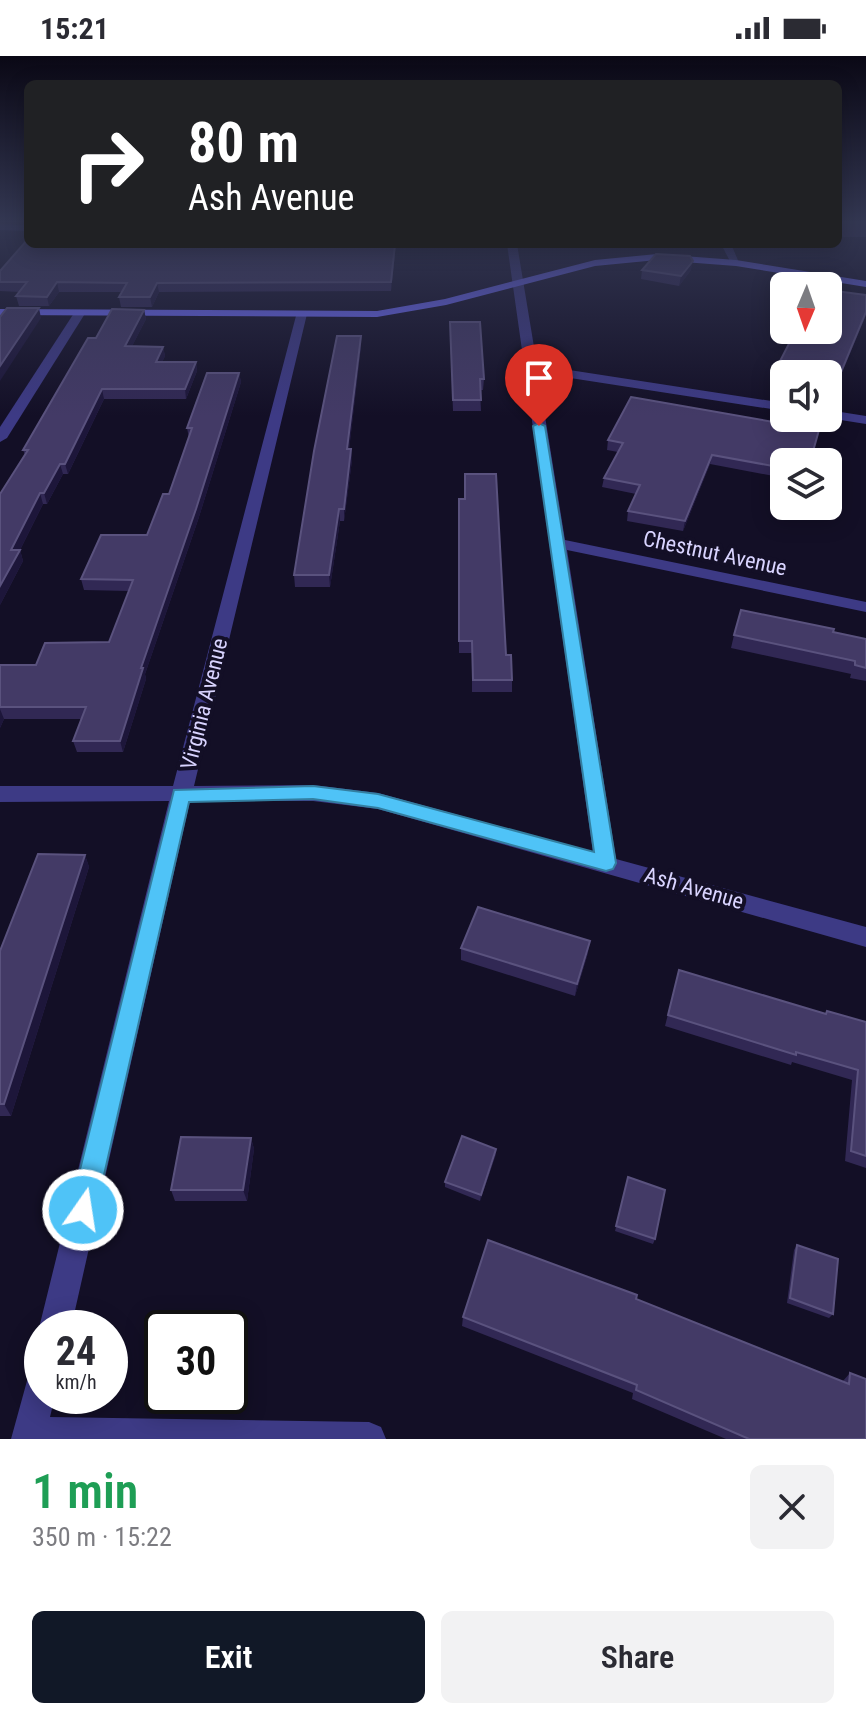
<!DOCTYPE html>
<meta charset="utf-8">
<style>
body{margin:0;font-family:"Roboto Condensed",sans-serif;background:#f2f2f3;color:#2b2b33;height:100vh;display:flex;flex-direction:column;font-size:30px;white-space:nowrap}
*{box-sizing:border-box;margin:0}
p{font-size:26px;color:#7c7c81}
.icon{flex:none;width:44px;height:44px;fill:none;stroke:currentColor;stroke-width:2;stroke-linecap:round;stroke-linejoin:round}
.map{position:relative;height:1383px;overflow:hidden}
.details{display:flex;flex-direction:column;background:#fff;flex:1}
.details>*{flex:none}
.guide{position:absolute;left:24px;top:24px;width:818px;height:168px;border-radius:12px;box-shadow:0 4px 20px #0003;background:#202124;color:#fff;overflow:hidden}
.needle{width:52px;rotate:182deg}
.buttons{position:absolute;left:770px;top:216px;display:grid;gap:16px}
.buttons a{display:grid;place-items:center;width:72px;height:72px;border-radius:12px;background:#fff;box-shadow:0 4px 20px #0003;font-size:40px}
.speed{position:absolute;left:24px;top:1254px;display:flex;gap:16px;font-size:40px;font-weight:700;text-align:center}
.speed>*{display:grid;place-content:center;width:104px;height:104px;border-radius:50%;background:#fff;box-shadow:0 4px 20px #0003;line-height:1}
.speed small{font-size:20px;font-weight:400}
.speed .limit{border:4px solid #111;border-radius:12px;background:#fff;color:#111}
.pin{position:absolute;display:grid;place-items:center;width:68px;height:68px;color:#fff;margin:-82px -34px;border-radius:50% 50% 50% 0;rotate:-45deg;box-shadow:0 0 8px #0007}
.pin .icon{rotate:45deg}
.me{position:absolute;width:88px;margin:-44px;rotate:13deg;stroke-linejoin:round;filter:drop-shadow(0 0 6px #0008)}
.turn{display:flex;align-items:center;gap:28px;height:168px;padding:0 32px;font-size:36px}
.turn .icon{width:104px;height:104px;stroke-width:2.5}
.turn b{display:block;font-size:56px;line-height:68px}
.round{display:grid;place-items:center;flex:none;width:84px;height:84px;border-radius:12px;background:#f2f2f3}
.overview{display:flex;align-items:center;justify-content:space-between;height:136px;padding:0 32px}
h1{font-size:48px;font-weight:600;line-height:60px;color:#1e9e55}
.primary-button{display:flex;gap:16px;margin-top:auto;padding:16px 32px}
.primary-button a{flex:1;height:92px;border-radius:12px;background:#111827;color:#fff;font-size:32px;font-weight:600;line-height:92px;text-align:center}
.primary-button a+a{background:#f2f2f3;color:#2b2b33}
.status{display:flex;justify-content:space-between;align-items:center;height:56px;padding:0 40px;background:#fff;direction:ltr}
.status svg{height:22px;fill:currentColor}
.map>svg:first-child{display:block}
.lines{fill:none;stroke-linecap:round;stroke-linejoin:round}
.street{fill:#3d3a85;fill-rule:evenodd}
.secondary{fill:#6f6bff;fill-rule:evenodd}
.wall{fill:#312854}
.shaded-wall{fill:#1d163a}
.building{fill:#433a66;stroke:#5a527e;stroke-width:2}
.route{fill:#4fc3f7;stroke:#337fa1;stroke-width:2}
.labels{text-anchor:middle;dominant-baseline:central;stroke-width:8;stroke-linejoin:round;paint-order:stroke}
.street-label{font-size:22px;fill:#d9d4ff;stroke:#130f26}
</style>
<div class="status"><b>15:21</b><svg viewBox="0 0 49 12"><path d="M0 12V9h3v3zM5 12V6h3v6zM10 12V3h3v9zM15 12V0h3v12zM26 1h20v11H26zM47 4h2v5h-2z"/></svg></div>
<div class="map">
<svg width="866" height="1383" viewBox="0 0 866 1383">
<rect width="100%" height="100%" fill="#130f26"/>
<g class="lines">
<g class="street">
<polygon points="0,168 28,169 28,175 0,174"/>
<polygon points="507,188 517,188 537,309 784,347 784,355 538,317 565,484 866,546 866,556 567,494 616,803 866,871 866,891 378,753 313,745 190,745 71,1272 42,1272 42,1279 39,1272 169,745 0,746 0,730 173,730 297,256 307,258 194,730 313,729 378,737 593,796"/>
<polygon points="721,188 731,188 740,209 732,209"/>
<polygon points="76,254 86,256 7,382 0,386 0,371"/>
<polygon points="828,354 866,360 866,368 828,362"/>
<polygon points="42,1310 42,1340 55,1340 50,1361 369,1366 381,1371 386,1383 11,1383 30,1314"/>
</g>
<polygon class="secondary" points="657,198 736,204 866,225 866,231 736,210 657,204 595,210 446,249 377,261 0,259 0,253 377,255 445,243 595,204"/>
</g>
<g class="wall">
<rect x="838" y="166" width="28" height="15"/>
<polygon points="28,188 396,188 391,235 159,236 152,251 121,251 119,241 122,236 59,236 49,250 19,250 16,240 20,236 0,235 0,215"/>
<rect x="440" y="188" width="32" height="3"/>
<polygon points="642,214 691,214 679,230 641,223"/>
<polygon points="866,239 866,259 836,331 828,330 828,318 784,318 784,323 775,322 777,311"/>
<polygon points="144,254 146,263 132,290 163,291 165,300 162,306 196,306 197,315 186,343 104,343 68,418 63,418 47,448 43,448 20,494 23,505 0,549 25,399 23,394 96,282"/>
<polygon points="450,276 484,323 483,334 480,334 481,355 453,355"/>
<polygon points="361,290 349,393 351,393 352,404 344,465 340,465 330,531 295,531 294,519"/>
<polygon points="239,317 241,326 198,464 145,618 146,623 123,696 77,696 73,685 81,663 4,663 0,672 0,609 36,609 109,586 129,535 84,534 81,523 147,479 169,438 189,382 187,372"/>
<polygon points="608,384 784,406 784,422 710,408 683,475 627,465 628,455 636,438 602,431 604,422 618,396 607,394"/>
<polygon points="459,443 506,599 512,624 512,636 472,636 472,597 459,597"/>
<polygon points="833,576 866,583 866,625 850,622 851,618 731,592 734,579"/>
<polygon points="85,799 89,811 11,1060 0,1060 0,895"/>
<polygon points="461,892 588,897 575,940 461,904"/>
<polygon points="679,914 825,958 827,955 866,966 866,1112 845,1105 852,1024 792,1006 791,1009 665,970"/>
<polygon points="251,1082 254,1093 247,1145 175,1145 171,1134"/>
<polygon points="496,1098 480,1145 445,1131 445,1126"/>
<polygon points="628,1121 655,1183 653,1188 615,1175"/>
<polygon points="797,1189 833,1258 829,1262 787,1247 794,1194"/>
<polygon points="636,1243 842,1326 850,1317 866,1383 726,1383 632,1343 633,1337 462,1270 463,1261"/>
</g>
<g class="shaded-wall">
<polygon points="395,188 396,188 391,235 391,226"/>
<polygon points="693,205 691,214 679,230 681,220"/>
<polygon points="57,226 59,236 49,250 47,241"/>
<polygon points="157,227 159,236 152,251 150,241"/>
<polygon points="39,252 41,262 0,325 0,310"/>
<polygon points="144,254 146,263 127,300 125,290"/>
<polygon points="866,256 866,259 836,331 839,321"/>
<polygon points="361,280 361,290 348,404 347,393"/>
<polygon points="163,291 165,300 158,315 156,306"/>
<polygon points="196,306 197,315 186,343 185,333"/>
<polygon points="239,317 241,326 198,464 145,618 146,623 123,696 120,685 141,612"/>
<polygon points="102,333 104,343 68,418 65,408"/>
<polygon points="351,393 352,404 344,465 344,453"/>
<polygon points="712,399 710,408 683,475 685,465"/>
<polygon points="60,408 63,418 47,448 44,437"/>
<polygon points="40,437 43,448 20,494 23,505 0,549 0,530 11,494"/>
<polygon points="339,453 340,465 330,531 329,519"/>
<polygon points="0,653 4,663 0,672"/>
<polygon points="85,799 89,811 11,1060 4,1048"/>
<polygon points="590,885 588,897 575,940 577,928"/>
<polygon points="251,1082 254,1093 247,1145 243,1134"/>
<polygon points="496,1093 496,1098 480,1145 481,1139"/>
</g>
<g class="building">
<polygon points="28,183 28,188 395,188 391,226 157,227 150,241 119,241 127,227 57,226 47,241 16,240 27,226 0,226 0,215"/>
<polygon points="656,198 690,200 693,205 681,220 642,214"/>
<polygon points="828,234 866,239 866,256 839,321 777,311 796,274 828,274"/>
<polygon points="7,252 39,252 0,310 0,261"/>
<polygon points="112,253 144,254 125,290 163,291 156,306 196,306 185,333 102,333 65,408 60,408 44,437 40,437 11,494 20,494 0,530 0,438 28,394 23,394 88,282 96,282"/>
<polygon points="450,266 480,266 484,323 480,323 481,344 453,344"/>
<polygon points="337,280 361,280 347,393 351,393 344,453 339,453 329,519 294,519 314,395"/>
<polygon points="207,317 239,317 196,453 141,612 143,612 120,685 73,685 86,651 0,651 0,609 36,609 45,587 109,586 133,524 81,523 101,479 147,479 163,438 169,438 192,372 187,372"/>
<polygon points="631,341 819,374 810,406 784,406 784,412 712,399 685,465 628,455 640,429 604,422 623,387 608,384"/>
<polygon points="465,418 496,418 506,599 511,599 512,624 473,624 472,585 459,585 459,443 465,443"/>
<polygon points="741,554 834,573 833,576 866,583 866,612 855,609 855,605 734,579"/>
<polygon points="38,798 85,799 4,1048 0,1048 0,895"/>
<polygon points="478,851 590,885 577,928 461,892"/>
<polygon points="679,914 826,958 827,955 866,966 866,1100 851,1095 858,1014 796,996 796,999 668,959"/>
<polygon points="462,1080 496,1093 481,1139 445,1126"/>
<polygon points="181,1081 251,1082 243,1134 171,1134"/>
<polygon points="628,1121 665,1134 655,1183 616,1170"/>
<polygon points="488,1184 637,1239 636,1243 849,1328 850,1317 866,1323 866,1383 749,1383 636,1334 637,1329 463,1261"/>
<polygon points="797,1189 838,1203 833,1258 790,1242"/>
</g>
<linearGradient id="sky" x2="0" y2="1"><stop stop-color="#0a0815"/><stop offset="0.46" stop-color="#333752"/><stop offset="1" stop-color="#333752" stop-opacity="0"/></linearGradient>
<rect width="866" height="360" fill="url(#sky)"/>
<polygon class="route" points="539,367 545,370 616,807 613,813 606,815 378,752 313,743 189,746 96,1154 92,1163 83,1167 73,1163 70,1154 174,734 313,730 378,738 594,796 533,370"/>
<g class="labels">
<g class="street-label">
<text transform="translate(715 497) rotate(12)">Chestnut Avenue</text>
<text transform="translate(204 648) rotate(-76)">Virginia Avenue</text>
<text transform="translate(694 832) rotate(16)">Ash Avenue</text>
</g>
</g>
</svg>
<div class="buttons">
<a><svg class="needle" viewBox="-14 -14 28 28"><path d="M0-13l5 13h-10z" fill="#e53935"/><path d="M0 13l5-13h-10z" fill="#7c7c81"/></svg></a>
<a><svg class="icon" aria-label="sound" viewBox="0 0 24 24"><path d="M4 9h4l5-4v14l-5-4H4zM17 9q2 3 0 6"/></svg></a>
<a><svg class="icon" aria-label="layers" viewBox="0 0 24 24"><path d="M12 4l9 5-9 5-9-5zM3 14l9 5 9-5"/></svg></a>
</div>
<div class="speed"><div>24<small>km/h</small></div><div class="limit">30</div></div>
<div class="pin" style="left:539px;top:370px;background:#d93025"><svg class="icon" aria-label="arrive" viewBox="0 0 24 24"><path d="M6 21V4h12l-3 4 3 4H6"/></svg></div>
<svg class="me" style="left:83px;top:1154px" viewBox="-20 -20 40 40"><circle r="17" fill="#4fc3f7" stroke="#fff" stroke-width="3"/><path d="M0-11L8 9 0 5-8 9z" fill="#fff"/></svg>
<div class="guide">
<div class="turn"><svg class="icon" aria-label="right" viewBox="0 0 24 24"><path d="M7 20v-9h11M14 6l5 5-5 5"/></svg><div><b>80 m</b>Ash Avenue</div></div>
</div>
</div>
<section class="details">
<div class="overview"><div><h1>1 min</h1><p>350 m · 15:22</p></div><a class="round"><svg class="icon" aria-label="close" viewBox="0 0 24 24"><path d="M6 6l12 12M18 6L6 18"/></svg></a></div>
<div class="primary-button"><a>Exit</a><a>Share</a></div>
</section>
